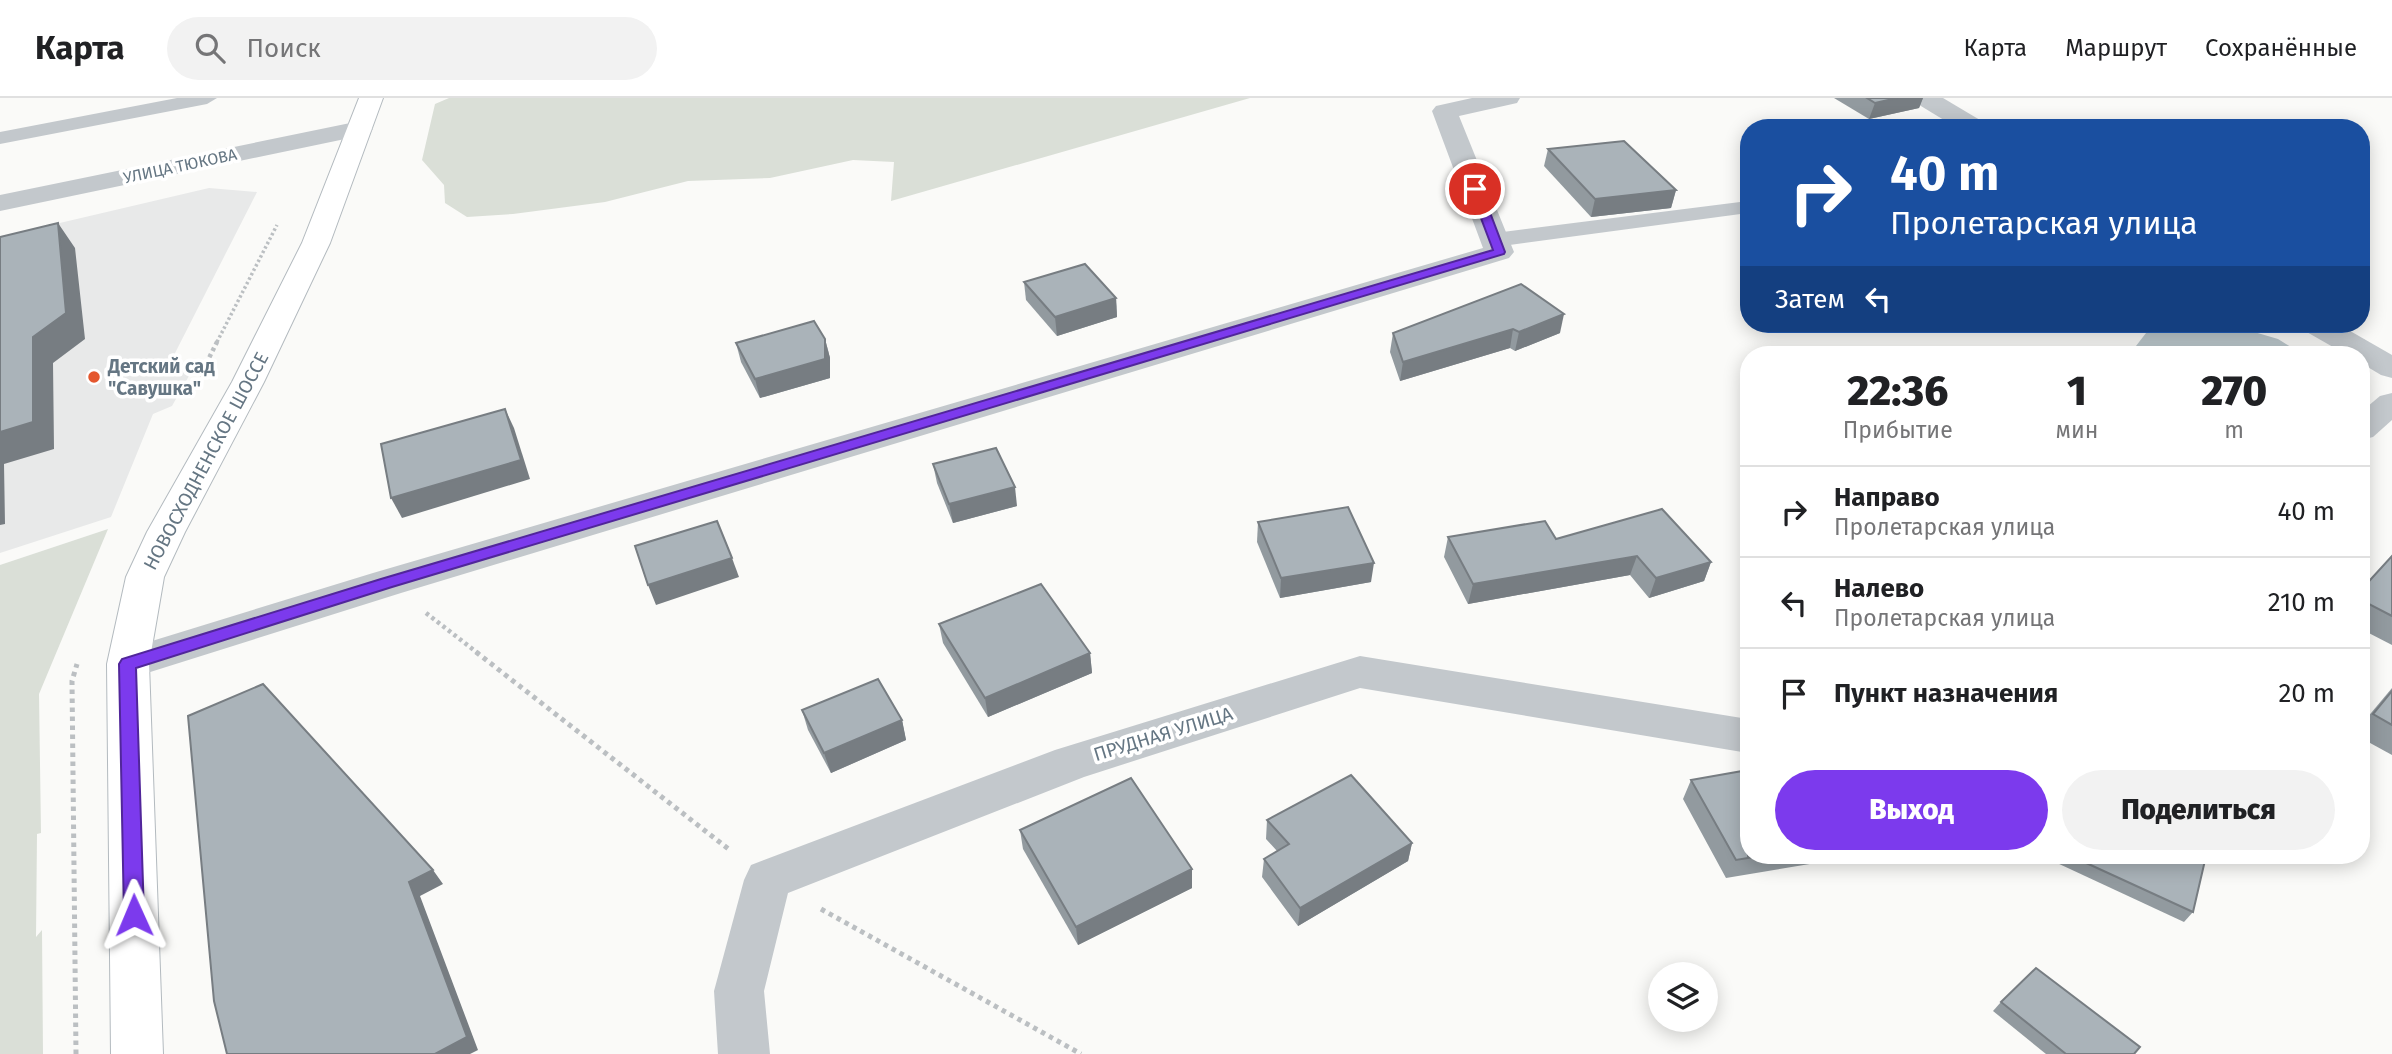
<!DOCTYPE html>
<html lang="ru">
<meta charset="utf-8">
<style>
body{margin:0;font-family:"Fira Sans",sans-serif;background:#f2f2f2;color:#202124;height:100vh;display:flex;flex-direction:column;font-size:26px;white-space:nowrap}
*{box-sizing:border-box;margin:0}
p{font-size:23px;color:#757577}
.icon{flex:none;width:38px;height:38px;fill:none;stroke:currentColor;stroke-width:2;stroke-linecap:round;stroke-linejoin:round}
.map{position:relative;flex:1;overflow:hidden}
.drawer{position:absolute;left:1740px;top:248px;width:630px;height:518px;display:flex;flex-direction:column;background:#fff;border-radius:28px;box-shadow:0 4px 18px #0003}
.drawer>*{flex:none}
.top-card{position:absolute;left:1740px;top:21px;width:630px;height:214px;border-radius:28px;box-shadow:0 4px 18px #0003;background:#1a4fa0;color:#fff;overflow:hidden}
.controls{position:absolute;left:1648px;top:864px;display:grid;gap:14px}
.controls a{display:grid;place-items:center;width:70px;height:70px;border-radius:50%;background:#fff;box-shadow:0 4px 18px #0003;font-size:35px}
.pin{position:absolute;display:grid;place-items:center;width:60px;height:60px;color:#fff;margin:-30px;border:4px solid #fff;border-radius:50%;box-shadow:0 2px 7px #0007}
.me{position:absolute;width:77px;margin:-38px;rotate:359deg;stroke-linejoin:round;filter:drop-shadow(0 0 5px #0008)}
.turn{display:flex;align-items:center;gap:24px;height:147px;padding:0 35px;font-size:32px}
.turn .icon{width:91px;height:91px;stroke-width:2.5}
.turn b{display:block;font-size:49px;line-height:60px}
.then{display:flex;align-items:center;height:66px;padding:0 35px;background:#0003;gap:14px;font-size:26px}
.eta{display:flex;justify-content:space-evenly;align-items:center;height:119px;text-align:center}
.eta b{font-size:42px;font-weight:800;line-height:49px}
.action{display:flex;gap:14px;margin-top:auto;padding:14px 35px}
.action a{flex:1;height:80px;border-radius:42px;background:#7c3aed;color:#fff;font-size:28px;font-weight:800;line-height:80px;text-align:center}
.action a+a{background:#f2f2f2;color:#202124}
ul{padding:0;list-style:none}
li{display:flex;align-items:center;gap:21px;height:91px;padding:0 35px;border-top:2px solid #e0e0e0}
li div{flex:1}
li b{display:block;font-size:26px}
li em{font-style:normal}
header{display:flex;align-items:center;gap:42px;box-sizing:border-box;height:98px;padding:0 35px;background:#fff;border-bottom:2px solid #e0e0e0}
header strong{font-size:33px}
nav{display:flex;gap:38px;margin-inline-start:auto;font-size:24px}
.search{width:490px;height:63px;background:#f2f2f2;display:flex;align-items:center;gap:18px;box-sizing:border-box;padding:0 24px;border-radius:38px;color:#757577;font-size:26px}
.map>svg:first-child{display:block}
.built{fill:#e8e9e9}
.green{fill:#dadfd7}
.water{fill:#bbc7cb}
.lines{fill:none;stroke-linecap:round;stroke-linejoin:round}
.secondary-casing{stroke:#b3babf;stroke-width:2}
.path-far2{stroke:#bbbfc2;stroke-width:3.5;stroke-dasharray:2.5 2.5;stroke-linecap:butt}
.path-far1{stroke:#bbbfc2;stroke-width:4.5;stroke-dasharray:3.5 3.5;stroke-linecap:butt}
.path{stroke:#bbbfc2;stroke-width:5;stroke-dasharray:4.5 4.5;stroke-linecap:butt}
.lane{fill:#c3c8cc;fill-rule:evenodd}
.street{fill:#c3c8cc;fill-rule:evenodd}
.secondary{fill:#fff;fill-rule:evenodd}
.wall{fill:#929a9f}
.shaded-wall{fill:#777d82}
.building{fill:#aab3b9;stroke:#777d82;stroke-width:2}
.route{fill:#7c3aed;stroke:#51269a;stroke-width:2}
.poi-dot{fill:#e4572e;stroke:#fff;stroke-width:2.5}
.labels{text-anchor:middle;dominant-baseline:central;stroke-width:7;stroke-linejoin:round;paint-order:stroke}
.far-street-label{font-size:16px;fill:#657683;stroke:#fff}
.poi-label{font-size:19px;font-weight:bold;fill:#657683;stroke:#fff;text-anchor:start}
.street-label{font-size:19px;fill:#657683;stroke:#fff}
</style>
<header>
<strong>Карта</strong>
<div class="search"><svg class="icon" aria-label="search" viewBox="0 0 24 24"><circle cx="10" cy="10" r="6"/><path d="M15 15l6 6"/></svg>Поиск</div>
<nav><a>Карта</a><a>Маршрут</a><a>Сохранённые</a></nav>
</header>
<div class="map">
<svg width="2392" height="956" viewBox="0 0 2392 956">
<rect width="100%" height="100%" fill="#fafaf8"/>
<polygon class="built" points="209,90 257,94 172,261 194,269 172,308 153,316 111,419 0,455 0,139"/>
<g class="green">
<polygon points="449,0 1250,0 891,103 894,64 853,62 770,80 688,83 605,104 513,116 467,119 445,105 444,87 422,62 435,6"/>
<polygon points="108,431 39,596 41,735 37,736 36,839 42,832 43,956 0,956 0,467"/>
</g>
<polygon class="water" points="2153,226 2195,231 2227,226 2278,241 2304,257 2129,257"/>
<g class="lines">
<g class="secondary-casing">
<polygon id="secondary" points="359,0 383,0 330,145 264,284 185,434 164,479 149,566 163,956 111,956 107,566 126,479 147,434 232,284 302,145"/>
</g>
<polyline class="path-far2" points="217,244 277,127"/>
<g class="path-far1">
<polyline points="200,278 218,242"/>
<polyline points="426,515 479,556"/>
</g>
<g class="path">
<polyline points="476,554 731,753"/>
<polyline points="821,811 1081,956"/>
<polyline points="76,956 72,583 77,566"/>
</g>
<g class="lane">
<polygon points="177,0 217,0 207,6 0,46 0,34"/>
<polygon points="1748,103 1748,115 1495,149 1487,147 1484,142 1487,137 1495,135"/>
</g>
<g class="street">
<polygon points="1472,0 1520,0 1517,5 1459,18 1514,154 1509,160 401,495 128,581 113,577 107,566 113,555 373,475 1483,150 1432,13 1436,8"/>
<polygon points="1913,0 1943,0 1985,25 1989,30 1957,30 1916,5"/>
<polygon points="360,23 369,26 373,31 369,36 0,113 0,97"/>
<polygon points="2300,226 2338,226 2392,257 2392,280 2381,277 2361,265 2361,257 2347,257 2305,233"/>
<polygon points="2392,295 2392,322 2373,339 2361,342 2361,314 2380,298"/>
<polygon points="1360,558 1748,621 1748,655 1360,590 1084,679 788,795 764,893 770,956 718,956 714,893 744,782 751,767 1055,652"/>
</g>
<use href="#secondary" class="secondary"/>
</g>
<g class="wall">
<polygon points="1834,0 1923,0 1919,10 1869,21"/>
<polygon points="1548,51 1676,92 1671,110 1591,119 1544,68"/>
<polygon points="1024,184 1116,200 1117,219 1057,238 1026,202"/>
<polygon points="1521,186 1560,235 1515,253 1510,250 1400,283 1390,254 1393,235"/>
<polygon points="825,241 830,260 830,280 760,300 741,264 736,245"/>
<polygon points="933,366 1017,408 953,425 937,385"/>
<polygon points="1258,424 1371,484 1280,500 1257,444"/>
<polygon points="1448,439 1556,441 1711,464 1704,483 1649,500 1630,477 1468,506 1444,459"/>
<polygon points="2392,458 2392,547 2361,531 2361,492"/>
<polygon points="939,526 1090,555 1092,575 988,619 943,545"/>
<polygon points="2392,590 2392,657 2361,640 2361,627"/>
<polygon points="802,612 902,622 906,642 831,675 808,632"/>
<polygon points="1691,682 1748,758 1842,758 1840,761 1726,780 1683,701"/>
<polygon points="1267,722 1412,745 1408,763 1298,828 1262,779 1264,761 1277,753 1266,741"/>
<polygon points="1020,732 1192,771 1192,790 1078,847 1023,751"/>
<polygon points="2042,758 2206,758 2193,814 2184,824"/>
<polygon points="2001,904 2134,956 2046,956 1993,913"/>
</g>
<g class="shaded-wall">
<polygon points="1896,0 1923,0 1919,10 1869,21 1875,5"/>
<polygon points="1676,92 1671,110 1591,119 1595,101"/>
<polygon points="58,125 75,150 85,241 53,265 54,351 4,366 5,426 0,427 0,334 33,239"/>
<polygon points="1116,200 1117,219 1057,238 1055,219"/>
<polygon points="1564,216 1560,235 1515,253 1519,234"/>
<polygon points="1513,231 1510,250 1400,283 1403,264"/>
<polygon points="825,241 830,260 830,280 760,300 755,281"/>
<polygon points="505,311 514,330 530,381 402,420 391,400"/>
<polygon points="1015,389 1017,408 953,425 949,406"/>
<polygon points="1637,458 1630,477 1468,506 1473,486"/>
<polygon points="732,460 739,479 656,507 648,487"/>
<polygon points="1711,464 1704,483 1649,500 1656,480"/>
<polygon points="1374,465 1371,484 1280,500 1281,480"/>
<polygon points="1090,555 1092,575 988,619 985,600"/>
<polygon points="902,622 906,642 831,675 824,655"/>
<polygon points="1412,745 1408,763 1298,828 1300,810"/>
<polygon points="1192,771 1192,790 1078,847 1076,829"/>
<polygon points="433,772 443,786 420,798 478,952 470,956 435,956 409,784"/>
</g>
<g class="building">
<polygon points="1867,0 1897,0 1875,5"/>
<polygon points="1624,43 1676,92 1595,101 1548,51"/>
<polygon points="58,125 66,215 33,239 33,324 0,334 0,139"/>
<polygon points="1085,166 1116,200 1055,219 1024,184"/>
<polygon points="1521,186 1564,216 1519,234 1513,231 1403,264 1393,235"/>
<polygon points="814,223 825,241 825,261 755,281 736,245"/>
<polygon points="505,311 521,362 391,400 381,346"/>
<polygon points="996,350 1015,389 949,406 933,366"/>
<polygon points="1348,409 1374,465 1281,480 1258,424"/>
<polygon points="1662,411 1711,464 1656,480 1637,458 1473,486 1448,439 1545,423 1556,441"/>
<polygon points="717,423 732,460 648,487 635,448"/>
<polygon points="2392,458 2392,518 2361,502 2361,492"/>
<polygon points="1041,486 1090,555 985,600 939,526"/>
<polygon points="878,581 902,622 824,655 802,612"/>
<polygon points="263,586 433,772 409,784 467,939 435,956 227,956 214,903 188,618"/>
<polygon points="2392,593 2392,627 2373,616"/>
<polygon points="1748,672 1748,758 1760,758 1736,762 1691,682"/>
<polygon points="1351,677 1412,745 1300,810 1264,761 1289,746 1267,722"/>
<polygon points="1131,680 1192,771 1076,829 1020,732"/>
<polygon points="2071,758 2206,758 2193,814"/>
<polygon points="2036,870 2140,949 2134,956 2066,956 2001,904"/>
</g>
<polygon class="route" points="1475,87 1481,91 1505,154 1504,156 392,489 136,570 144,817 141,823 134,826 127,823 124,817 119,566 122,561 381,481 1493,152 1470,91"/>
<circle class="poi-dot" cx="94" cy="279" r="7"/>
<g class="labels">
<g class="far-street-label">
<text transform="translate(180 68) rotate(-12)">УЛИЦА ТЮКОВА</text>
</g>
<g class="poi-label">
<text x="108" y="268">Детский сад<tspan x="108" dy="22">"Савушка"</tspan></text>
</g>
<g class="street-label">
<text transform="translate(206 363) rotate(-62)">НОВОСХОДНЕНСКОЕ ШОССЕ</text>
<text transform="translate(1163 636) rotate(-17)">ПРУДНАЯ УЛИЦА</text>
</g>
</g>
</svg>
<div class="controls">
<a><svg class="icon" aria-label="layers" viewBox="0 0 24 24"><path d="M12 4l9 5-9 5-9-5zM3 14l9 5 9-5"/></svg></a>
</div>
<div class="pin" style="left:1475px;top:91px;background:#d93025"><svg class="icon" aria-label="arrive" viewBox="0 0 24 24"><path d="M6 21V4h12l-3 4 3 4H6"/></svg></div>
<svg class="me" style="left:134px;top:817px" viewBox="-20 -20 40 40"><path d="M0-17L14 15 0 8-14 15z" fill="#7c3aed" stroke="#fff" stroke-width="4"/></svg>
<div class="top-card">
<div class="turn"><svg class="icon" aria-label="right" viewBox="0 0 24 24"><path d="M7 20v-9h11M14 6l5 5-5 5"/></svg><div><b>40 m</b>Пролетарская улица</div></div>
<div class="then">Затем<svg class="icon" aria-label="left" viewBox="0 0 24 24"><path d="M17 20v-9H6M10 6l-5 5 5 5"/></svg></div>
</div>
<section class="drawer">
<div class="eta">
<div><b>22:36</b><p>Прибытие</p></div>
<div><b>1</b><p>мин</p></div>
<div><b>270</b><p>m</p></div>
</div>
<ul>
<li><svg class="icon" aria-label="right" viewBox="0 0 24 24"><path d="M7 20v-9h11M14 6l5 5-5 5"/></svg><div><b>Направо</b><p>Пролетарская улица</p></div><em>40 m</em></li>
<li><svg class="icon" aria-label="left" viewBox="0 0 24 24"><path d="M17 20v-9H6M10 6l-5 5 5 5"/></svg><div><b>Налево</b><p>Пролетарская улица</p></div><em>210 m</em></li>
<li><svg class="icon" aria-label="arrive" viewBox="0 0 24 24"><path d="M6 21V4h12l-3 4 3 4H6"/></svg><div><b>Пункт назначения</b></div><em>20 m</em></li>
</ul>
<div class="action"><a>Выход</a><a>Поделиться</a></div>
</section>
</div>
